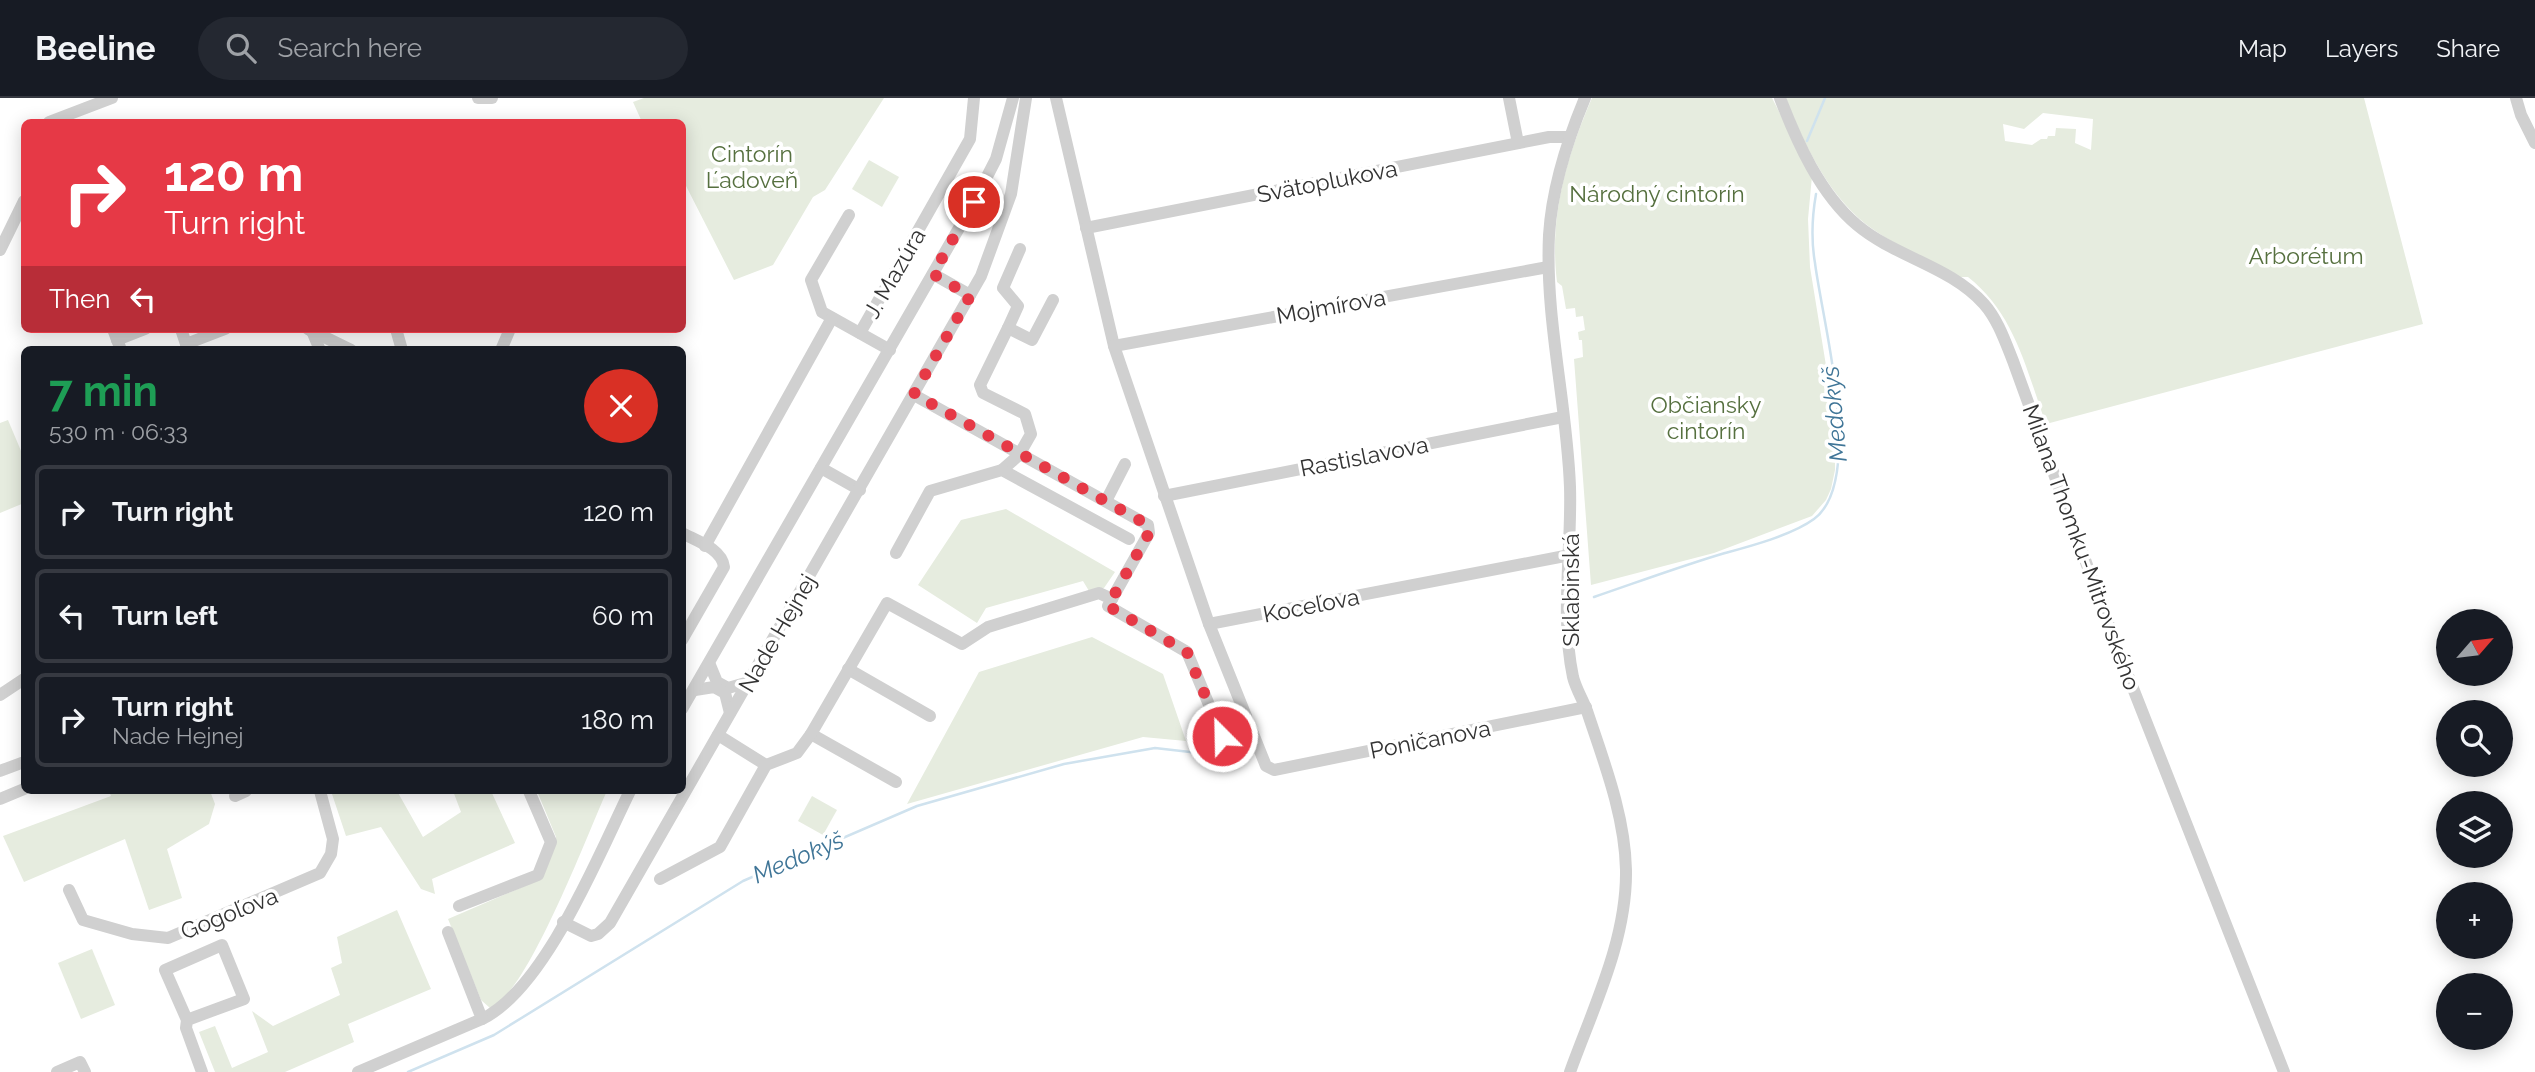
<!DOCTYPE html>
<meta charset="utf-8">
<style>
body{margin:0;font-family:Raleway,sans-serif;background:#242831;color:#f1f3f6;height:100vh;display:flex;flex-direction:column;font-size:26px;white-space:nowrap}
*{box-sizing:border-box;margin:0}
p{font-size:23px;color:#9ea1a6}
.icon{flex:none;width:38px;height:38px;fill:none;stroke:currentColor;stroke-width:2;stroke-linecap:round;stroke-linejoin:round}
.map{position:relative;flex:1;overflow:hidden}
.drawer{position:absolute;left:21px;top:248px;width:665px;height:448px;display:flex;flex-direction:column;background:#171b24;border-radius:10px;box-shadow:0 4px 18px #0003}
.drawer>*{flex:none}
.top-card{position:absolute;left:21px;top:21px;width:665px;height:214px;border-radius:10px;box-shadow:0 4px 18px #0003;background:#e63946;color:#fff;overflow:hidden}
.needle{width:46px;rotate:62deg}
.fabs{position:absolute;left:2436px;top:511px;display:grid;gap:14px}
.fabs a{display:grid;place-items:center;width:77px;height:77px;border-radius:50%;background:#171b24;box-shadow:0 4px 18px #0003;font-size:35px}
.pin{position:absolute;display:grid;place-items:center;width:60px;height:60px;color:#fff;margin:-30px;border:4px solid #fff;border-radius:50%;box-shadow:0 2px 7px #0007}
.me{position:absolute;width:77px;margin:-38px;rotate:337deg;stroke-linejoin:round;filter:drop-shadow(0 0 5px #0008)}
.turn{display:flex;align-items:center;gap:24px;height:147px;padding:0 28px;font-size:32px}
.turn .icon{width:91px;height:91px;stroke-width:2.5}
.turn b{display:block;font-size:49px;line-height:60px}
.then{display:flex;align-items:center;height:66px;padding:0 28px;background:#0003;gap:14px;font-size:26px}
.round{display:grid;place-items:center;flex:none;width:74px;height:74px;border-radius:37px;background:#242831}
.headline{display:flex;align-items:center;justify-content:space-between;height:119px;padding:0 28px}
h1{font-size:42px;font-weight:700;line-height:52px;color:#1e9e55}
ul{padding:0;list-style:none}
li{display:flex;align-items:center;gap:21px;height:94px;margin:0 14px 10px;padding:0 14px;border:4px solid #363941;border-radius:10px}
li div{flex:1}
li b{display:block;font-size:26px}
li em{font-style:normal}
header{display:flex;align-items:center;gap:42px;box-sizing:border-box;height:98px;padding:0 35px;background:#171b24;border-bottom:2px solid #363941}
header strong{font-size:33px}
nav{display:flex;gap:38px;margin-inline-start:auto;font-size:24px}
.search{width:490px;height:63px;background:#242831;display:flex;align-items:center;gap:18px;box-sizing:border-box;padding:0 24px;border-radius:38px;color:#9ea1a6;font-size:26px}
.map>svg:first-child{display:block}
.green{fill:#e6ecdf;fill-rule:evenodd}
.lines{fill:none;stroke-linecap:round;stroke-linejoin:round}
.stream{stroke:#cfe2ee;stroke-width:2.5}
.minor{stroke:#d0d0d0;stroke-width:12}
.route{stroke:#e63946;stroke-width:12;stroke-dasharray:0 21.6}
.labels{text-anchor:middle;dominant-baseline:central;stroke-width:7;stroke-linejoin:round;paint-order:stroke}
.park-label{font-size:23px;fill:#56703f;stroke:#fff}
.street-label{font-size:23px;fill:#333;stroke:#fff}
.water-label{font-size:24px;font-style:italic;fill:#3f7597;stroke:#fff}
</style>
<header>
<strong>Beeline</strong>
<div class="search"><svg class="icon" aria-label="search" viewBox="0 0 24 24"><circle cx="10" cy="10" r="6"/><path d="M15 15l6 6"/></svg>Search here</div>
<nav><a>Map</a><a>Layers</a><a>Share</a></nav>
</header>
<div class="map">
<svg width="2535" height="974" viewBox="0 0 2535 974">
<rect width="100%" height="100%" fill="#fff"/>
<g class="green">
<polygon points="644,0 884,0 825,92 813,99 773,167 734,182 683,82 682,24 642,24 633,4"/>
<path d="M1592 0H1772L1812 78 1808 121 1810 169 1835 323V372L1831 391 1826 402 1812 418 1714 455 1591 487 1574 261 1583 259 1582 242H1579L1578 234 1585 232 1583 218 1576 219 1575 210 1566 211 1562 188 1557 184C1549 119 1566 60 1592 0Z"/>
<path d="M1786 0H2364L2423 226 2046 326C2026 271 2015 216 1968 179H1959C1931 164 1900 150 1874 132 1831 103 1804 47 1786 0ZM2043 15 2093 21 2091 52 2075 45 2076 31 2056 30 2055 38H2048L2047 41H2041L2032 47 2005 43 2003 26 2024 31Z"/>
<polygon points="869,62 899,79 882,109 852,91"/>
<polygon points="8,322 24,360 24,405 0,415 0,325"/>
<polygon points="1006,411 1115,474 1104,490 1089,493 1083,483 986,510 977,525 918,487 961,422"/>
<polygon points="1092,539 1163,576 1186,643 1143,639 907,706 979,574"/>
<polygon points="109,693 210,693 215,706 209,726 167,751 182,800 149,812 125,741 24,784 3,738 111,698"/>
<polygon points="331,693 397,693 423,739 461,714 453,693 491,693 515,745 432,781 435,796 421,791 381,729 346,738"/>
<path d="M537 693 606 695C588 735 526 899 490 910L481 902 448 821 541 781 556 739Z"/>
<polygon points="812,698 837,712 823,737 798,723"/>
<polygon points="397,812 431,891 348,926 354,944 285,974 215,974 199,934 215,928 232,970 268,954 252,913 273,928 340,897 331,870 342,865 337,839"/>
<polygon points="92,851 115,907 81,921 58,865"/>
</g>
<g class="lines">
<g class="stream">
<polyline points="1807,43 1825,0"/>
<path d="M1594 499C1638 484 1681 468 1725 455 1751 448 1792 437 1814 421 1866 383 1822 222 1815 165 1811 142 1812 119 1816 96"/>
<polyline points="408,974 494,937 743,783 917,708 1064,666 1155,650 1225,658"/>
</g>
<g class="minor">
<polyline points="478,0 492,0"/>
<polyline points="1056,0 1114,248 1209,526"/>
<polyline points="1509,0 1518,45"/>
<path d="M1780 0C1797 44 1820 96 1857 127 1895 159 1950 168 1984 206 1998 222 2005 243 2013 263L2116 547 2284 974"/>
<polyline points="2516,0 2521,17 2535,45"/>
<polyline points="49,24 112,0"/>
<polyline points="849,117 811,182 822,214 890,252"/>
<polyline points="1086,130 1549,39 1568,39"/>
<polyline points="1020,151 1003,190 1018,208 1008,230 1032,242 1053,202"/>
<polyline points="0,152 24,103"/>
<polyline points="933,176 970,197"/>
<polyline points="113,231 121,252"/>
<polyline points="181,231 188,252"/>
<polyline points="308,231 351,252"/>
<polyline points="396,231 402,252"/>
<polyline points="312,233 320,252"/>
<polyline points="860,235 970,41 974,0"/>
<polyline points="117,242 145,231"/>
<polyline points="186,246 225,231"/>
<polyline points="1114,248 1548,169"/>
<polyline points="501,252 510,231"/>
<polyline points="914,297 1148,427 1149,435 1108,508 1187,554 1222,638"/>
<polyline points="821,370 860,392"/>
<polyline points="1002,372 1019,357 1031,336 1025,316 983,295 980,287 1008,230"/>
<polyline points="1164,398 1563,319"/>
<polyline points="1106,403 1125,366"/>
<path d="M682 435C697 443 722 451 724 469L682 542"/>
<polyline points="705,448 832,220"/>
<polyline points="896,455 930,393 1002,372 1129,441"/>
<polyline points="1570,457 1209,526 1266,668 1274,672 1586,609"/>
<polyline points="710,567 717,584 728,590 749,584"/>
<polyline points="848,571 930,618"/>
<polyline points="695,592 714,589 725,595 730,615"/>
<polyline points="0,597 24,581"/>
<polyline points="682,611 974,104 996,61 1013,0"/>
<polyline points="811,636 896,684"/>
<polyline points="718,637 766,667"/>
<polyline points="0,673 24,664"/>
<polyline points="235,698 246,693"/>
<polyline points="0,701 24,691"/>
<polyline points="660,781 720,749 766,667 797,655 811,636 887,505 962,546 988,529 1099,495 1112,501"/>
<polyline points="69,792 83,822 132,836 168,840 320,775 331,756 333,741 320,693"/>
<polyline points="459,808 538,777 551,744 529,693"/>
<polyline points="563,824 591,838 598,836 610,825 981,178 1011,96 1026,0"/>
<path d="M482 921C545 891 599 756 630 693"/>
<polyline points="187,922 244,901 222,847 165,872 187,922 186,930 202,974"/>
<polyline points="57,974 80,964 85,974"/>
<polyline points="358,974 482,921 448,834"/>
<path d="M1570 974C1593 910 1627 842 1626 772 1625 718 1604 664 1587 613 1583 602 1576 591 1573 579 1560 517 1572 452 1570 389 1567 305 1545 222 1549 137 1552 90 1567 43 1585 0"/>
</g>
</g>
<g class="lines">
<polyline class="route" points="974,104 933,176 970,198 914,296 1148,427 1149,435 1108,508 1187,554 1222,638"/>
</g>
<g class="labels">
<g class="park-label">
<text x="752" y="55">Cintorín<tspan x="752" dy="26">Ľadoveň</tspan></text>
<text x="1657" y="95">Národný cintorín</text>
<text x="2306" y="157">Arborétum</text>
<text x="1706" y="306">Občiansky<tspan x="1706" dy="26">cintorín</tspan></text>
</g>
<g class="street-label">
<text transform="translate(1327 83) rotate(-11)">Svätoplukova</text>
<text transform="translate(894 175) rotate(-60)">J. Mazúra</text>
<text transform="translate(1331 208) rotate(-10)">Mojmírova</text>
<text transform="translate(1364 358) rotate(-11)">Rastislavova</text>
<text transform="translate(2082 449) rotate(70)">Milana Thomku-Mitrovského</text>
<text transform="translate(1570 492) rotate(-90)">Sklabinská</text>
<text transform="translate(1311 507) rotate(-11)">Koceľova</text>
<text transform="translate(777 535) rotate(-60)">Nade Hejnej</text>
<text transform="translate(1430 641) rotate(-11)">Poničanova</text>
<text transform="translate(229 815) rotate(-22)">Gogoľova</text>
</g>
<g class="water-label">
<text transform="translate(1834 316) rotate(-95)">Medokýš</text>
<text transform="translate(798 759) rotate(-23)">Medokýš</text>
</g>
</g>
</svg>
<div class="fabs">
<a><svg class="needle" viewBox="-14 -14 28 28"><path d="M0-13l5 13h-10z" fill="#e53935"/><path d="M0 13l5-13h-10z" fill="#9ea1a6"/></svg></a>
<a><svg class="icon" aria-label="search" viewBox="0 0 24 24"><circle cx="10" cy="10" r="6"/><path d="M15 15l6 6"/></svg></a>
<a><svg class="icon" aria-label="layers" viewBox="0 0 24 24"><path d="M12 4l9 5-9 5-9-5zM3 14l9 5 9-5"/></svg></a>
<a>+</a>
<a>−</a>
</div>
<div class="pin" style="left:974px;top:104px;background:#d93025"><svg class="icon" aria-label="arrive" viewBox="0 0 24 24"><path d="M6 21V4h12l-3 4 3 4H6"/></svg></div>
<svg class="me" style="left:1222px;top:638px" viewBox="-20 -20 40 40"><circle r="17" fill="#e63946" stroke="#fff" stroke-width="3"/><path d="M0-11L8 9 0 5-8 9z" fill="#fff"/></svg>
<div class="top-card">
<div class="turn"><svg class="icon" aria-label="right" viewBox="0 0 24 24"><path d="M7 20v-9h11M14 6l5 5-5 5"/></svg><div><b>120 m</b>Turn right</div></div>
<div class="then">Then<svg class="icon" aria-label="left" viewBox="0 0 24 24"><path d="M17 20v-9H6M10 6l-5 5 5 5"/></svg></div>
</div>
<section class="drawer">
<div class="headline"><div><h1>7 min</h1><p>530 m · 06:33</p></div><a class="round" style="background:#d93025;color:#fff"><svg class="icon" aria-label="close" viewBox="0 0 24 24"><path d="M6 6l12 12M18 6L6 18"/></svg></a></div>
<ul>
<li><svg class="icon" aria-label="right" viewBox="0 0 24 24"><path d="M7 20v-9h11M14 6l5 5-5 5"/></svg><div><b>Turn right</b></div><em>120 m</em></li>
<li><svg class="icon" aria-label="left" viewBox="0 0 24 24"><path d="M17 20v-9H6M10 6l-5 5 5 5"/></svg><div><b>Turn left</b></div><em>60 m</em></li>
<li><svg class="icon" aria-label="right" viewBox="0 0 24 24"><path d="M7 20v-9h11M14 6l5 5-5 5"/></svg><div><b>Turn right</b><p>Nade Hejnej</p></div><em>180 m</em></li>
</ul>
</section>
</div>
